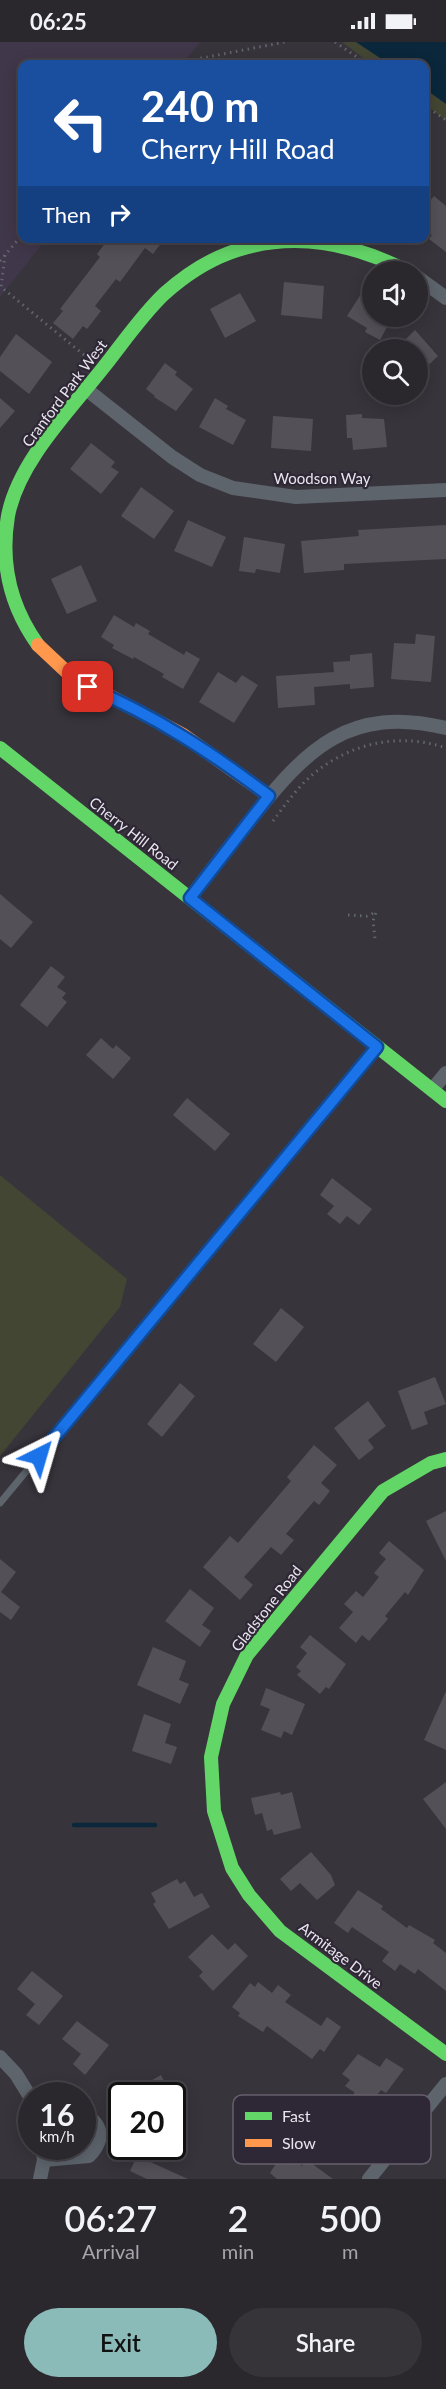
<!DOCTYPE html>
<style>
body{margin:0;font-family:Lato,sans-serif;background:#363339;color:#f1f3f6;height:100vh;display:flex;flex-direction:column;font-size:22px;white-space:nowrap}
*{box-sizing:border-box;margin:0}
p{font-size:20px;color:#a5a5aa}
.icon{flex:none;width:33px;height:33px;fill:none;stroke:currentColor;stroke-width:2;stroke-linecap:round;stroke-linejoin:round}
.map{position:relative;height:2137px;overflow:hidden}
.details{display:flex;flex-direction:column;background:#2a272d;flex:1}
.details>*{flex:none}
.guide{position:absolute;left:18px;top:18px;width:411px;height:183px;border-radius:12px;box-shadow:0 3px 15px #0003,0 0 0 2px #464449;background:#1a4fa0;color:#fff;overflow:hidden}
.fabs{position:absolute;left:362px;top:219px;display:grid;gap:12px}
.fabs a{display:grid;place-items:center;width:66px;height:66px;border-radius:50%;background:#2a272d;box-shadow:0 3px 15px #0003,0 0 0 2px #464449;font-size:30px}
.speed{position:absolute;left:18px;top:2040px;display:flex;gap:12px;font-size:30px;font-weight:700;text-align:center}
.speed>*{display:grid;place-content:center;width:78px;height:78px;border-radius:50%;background:#2a272d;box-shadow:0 3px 15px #0003,0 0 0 2px #464449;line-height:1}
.speed small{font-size:15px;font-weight:400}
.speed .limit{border:3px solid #111;border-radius:9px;background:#fff;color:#111}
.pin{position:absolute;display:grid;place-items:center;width:51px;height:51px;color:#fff;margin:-26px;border-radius:12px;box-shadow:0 3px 9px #0006}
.me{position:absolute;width:66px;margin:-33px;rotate:40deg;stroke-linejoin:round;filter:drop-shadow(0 0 4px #0008)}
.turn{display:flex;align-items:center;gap:21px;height:126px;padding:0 24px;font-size:27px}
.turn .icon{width:78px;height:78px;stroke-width:2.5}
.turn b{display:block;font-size:42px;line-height:51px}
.then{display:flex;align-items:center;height:57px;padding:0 24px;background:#0003;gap:12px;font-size:22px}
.eta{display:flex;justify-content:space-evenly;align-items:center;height:102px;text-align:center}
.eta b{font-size:36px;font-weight:600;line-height:42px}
.button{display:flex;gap:12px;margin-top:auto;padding:12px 24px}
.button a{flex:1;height:69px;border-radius:36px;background:#8bbbb9;color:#111;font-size:24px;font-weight:600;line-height:69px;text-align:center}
.button a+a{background:#363339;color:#f1f3f6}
.status{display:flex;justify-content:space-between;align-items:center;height:42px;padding:0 30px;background:#2a272d;direction:ltr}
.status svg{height:16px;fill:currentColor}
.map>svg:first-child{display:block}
.built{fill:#41374a}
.green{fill:#424632}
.water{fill:#0a273b}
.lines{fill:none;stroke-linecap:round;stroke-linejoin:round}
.stream{stroke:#0a273b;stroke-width:4.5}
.building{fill:#545057}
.path{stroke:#62676e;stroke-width:3;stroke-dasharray:1.5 4.5;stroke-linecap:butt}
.lane{stroke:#5d646c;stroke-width:7}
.street{stroke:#5d646c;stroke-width:14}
.fast{stroke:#63d668;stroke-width:14}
.slow{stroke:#ff974d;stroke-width:14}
.route-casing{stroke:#114b97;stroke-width:15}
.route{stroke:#1a73e8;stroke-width:10}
.labels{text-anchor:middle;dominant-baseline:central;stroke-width:4.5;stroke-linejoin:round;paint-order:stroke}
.street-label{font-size:15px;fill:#e9e4ed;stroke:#2e2735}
.key{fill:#2e2735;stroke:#66606c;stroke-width:1.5}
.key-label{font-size:16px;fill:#e9e4ed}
</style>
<div class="status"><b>06:25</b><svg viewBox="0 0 49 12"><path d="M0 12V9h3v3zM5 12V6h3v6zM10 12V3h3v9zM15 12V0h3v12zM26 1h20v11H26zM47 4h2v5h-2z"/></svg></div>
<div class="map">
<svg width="446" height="2137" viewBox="0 0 446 2137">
<rect width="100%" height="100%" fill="#38343c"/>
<polygon class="built" points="0,0 200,0 182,22 22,22 22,196 46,197 0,255"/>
<g class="green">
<polygon points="342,0 446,0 446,79 425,62 424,22 371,22"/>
<polygon points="0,1133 127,1237 120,1265 0,1414"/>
</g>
<polygon class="water" points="356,0 446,0 446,62 425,47 424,22 389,22"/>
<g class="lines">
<polyline class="stream" points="74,1783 155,1783"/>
</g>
<g class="building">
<polygon points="434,154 446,164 446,210 429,197 432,193 424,187 424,166"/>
<polygon points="109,196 165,196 153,212 145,206 120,240 116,237 95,264 101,269 87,287 83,284 73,297 53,281 63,269 60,267 100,215 97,212"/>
<polygon points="284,240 324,244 322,277 281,273"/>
<polygon points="240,251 256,279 225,296 210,267"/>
<polygon points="361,252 372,259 372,274 393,274 380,298 365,290 367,286 347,274"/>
<polygon points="415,288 438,314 417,334 417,308 395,308"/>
<polygon points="16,292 52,320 29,352 0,329 0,315"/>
<polygon points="165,321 177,330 175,333 193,347 176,369 154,355 155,354 146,347"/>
<polygon points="0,356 15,369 0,386"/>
<polygon points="215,356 228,364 226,367 246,378 233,403 199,385"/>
<polygon points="362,372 362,376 384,377 387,405 353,408 352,396 347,396 346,373"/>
<polygon points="273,374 313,377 311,409 271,406"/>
<polygon points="91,401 115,420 111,425 119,430 101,452 70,427"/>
<polygon points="141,445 174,469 154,497 121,474"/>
<polygon points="188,478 226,495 212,525 174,509"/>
<polygon points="446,483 446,517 344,522 344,528 304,531 301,499 359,494 358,488"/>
<polygon points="244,495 285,502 280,531 256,527 255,531 239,529"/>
<polygon points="81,523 97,559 67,572 51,537"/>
<polygon points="114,573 134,585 136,581 150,589 148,592 184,613 186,609 200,617 183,647 162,635 164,632 134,615 133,617 112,606 114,603 101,595"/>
<polygon points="416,592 435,594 431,640 391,637 394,601 415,602"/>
<polygon points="372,611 374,645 350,647 350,642 314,645 315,663 278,666 276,634 334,630 333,620 350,619 350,613"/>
<polygon points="218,630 236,641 242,633 258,643 234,681 199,660"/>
<polygon points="0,852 33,880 11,906 0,897"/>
<polygon points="51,924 65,935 57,945 66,951 62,956 67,960 47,985 20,963"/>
<polygon points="101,996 113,1007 116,1003 131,1016 113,1037 86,1013"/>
<polygon points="187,1056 230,1092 215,1109 173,1073"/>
<polygon points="332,1136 372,1167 359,1183 347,1174 340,1182 327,1172 334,1164 320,1153"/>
<polygon points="281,1266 304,1285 276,1320 253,1302"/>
<polygon points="435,1335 446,1362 424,1370 428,1382 412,1388 398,1349"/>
<polygon points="180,1341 195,1354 162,1395 147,1382"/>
<polygon points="368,1359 386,1384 368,1398 374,1406 359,1418 334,1386"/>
<polygon points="314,1403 337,1423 321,1441 330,1449 319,1463 314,1459 286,1492 294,1498 281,1513 271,1505 244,1535 253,1543 240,1558 203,1525 230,1494 238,1501 291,1439 287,1435"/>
<polygon points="446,1469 446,1519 426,1479"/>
<polygon points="389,1499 424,1528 408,1553 405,1550 385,1574 388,1577 369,1599 362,1593 356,1601 339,1586 353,1570 344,1562 356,1549 363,1555 379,1535 374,1531 386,1517 379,1511"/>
<polygon points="0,1517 16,1530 1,1550 20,1565 11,1578 0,1570"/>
<polygon points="190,1547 214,1566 202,1583 211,1589 200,1605 165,1579"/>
<polygon points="310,1593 346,1622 329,1647 326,1645 320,1652 297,1633 301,1629 296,1625 307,1611 300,1605"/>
<polygon points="153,1605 186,1619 179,1638 189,1642 180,1662 137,1643"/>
<polygon points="266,1646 305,1662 292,1693 284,1689 281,1696 261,1688 270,1667 260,1663"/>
<polygon points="446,1649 446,1708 424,1698"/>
<polygon points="144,1672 171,1682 165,1701 177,1705 171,1722 132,1709"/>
<polygon points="446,1740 446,1787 423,1757"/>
<polygon points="280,1750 281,1753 292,1750 301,1786 274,1793 272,1787 267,1789 262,1771 255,1773 251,1756"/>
<polygon points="311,1810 331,1833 335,1843 317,1858 300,1841 291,1849 280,1837"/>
<polygon points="177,1837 180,1842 185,1839 194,1855 202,1851 210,1865 169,1887 153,1862 156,1860 151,1851"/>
<polygon points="358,1848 383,1864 381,1867 407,1886 409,1883 435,1898 433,1901 446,1911 446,1949 418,1927 415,1932 400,1922 395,1929 382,1919 389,1910 352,1885 348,1891 334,1881"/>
<polygon points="212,1892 228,1908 235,1901 248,1914 213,1949 199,1934 203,1930 188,1915"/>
<polygon points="32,1929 63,1954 39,1983 26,1973 35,1962 17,1947"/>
<polygon points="258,1940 272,1951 278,1943 291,1953 285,1960 321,1984 327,1975 341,1985 324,2010 320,2007 312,2017 267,1984 263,1990 238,1974 240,1971 232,1965 250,1941 255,1945"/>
<polygon points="77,1979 109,2003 85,2033 73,2022 81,2012 62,1997"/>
<polygon points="358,2012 380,2025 386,2016 404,2027 386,2051 381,2048 369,2063 354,2054 354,2050 345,2044 350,2038 342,2032"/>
<polygon points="161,2033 172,2054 124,2054"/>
<polygon points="137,2114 188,2137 147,2137 130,2129"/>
<polygon points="289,2115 302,2124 307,2118 333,2137 277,2137 270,2131 277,2120 282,2123"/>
</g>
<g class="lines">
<g class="path">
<polyline points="335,0 367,22"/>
<polyline points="171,22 285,0"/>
<polyline points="424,63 446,78"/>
<polyline points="5,213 1,245 89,317"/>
<polyline points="0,219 22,193"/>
<path d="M273 779C285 763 297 746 312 733 350 701 399 690 446 706"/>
<polyline points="348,873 367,874 376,870 373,879 375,897"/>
</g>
<polyline class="lane" points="0,1461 375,1007"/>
<g class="street">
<polyline points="417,235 446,256"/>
<polyline points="86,347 172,415 200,433 233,446 296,455 446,448"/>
<path d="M190 856C210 829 231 803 252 776 307 706 350 663 446 686"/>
<polyline points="432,1048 446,1031"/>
<polyline points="0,2015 16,2032 32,2058"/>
<path d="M44 2118 89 2114C106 2096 102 2082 82 2070"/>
<polyline points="40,2137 44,2118 42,2104"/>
<polyline points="369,2137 446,2042"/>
</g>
<g class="fast">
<path d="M38 603C10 564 0 522 8 474 18 420 70 368 103 326 123 301 141 274 164 252 183 235 205 220 229 211 290 188 353 201 409 230"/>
<polyline points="0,706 446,1059"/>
<polyline points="446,1417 431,1421 383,1449 247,1613 223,1662 211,1715 214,1769 232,1826 249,1853 280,1889 446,2012"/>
</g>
<polyline class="slow" points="38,603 70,633 183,693 269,754"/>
</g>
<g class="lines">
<g class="route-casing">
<path id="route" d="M39 1414 377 1005 190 856 269 754C209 709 157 675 88 645"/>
</g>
<use href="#route" class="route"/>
</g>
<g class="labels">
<g class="street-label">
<text transform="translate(64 351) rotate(-53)">Cranford Park West</text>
<text x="322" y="436">Woodson Way</text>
<text transform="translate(134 791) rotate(38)">Cherry Hill Road</text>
<text transform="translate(266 1566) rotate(-52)">Gladstone Road</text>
<text transform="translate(341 1913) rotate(37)">Armitage Drive</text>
</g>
</g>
<rect x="233" y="2053" width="198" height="69" rx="9" class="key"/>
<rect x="245" y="2070" width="27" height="8" fill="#63d668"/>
<rect x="245" y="2097" width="27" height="8" fill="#ff974d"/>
<g class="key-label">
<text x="282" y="2080">Fast</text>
<text x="282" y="2107">Slow</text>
</g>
</svg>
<div class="fabs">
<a><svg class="icon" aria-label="sound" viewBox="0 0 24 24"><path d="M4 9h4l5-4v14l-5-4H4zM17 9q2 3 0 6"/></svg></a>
<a><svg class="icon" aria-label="search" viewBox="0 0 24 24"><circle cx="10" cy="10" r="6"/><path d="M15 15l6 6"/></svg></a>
</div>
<div class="speed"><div>16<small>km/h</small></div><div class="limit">20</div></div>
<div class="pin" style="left:88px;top:645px;background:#d93025"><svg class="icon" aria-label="arrive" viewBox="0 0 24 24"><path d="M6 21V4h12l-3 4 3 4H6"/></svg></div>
<svg class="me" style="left:39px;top:1414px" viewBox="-20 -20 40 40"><path d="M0-17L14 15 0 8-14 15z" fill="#1a73e8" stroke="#fff" stroke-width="4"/></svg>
<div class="guide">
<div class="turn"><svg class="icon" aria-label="left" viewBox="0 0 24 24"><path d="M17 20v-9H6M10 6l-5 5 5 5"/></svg><div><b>240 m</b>Cherry Hill Road</div></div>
<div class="then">Then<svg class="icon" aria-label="right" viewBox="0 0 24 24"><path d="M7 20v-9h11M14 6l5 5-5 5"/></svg></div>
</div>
</div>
<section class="details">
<div class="eta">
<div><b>06:27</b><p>Arrival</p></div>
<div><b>2</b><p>min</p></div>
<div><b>500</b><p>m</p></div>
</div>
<div class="button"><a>Exit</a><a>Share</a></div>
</section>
